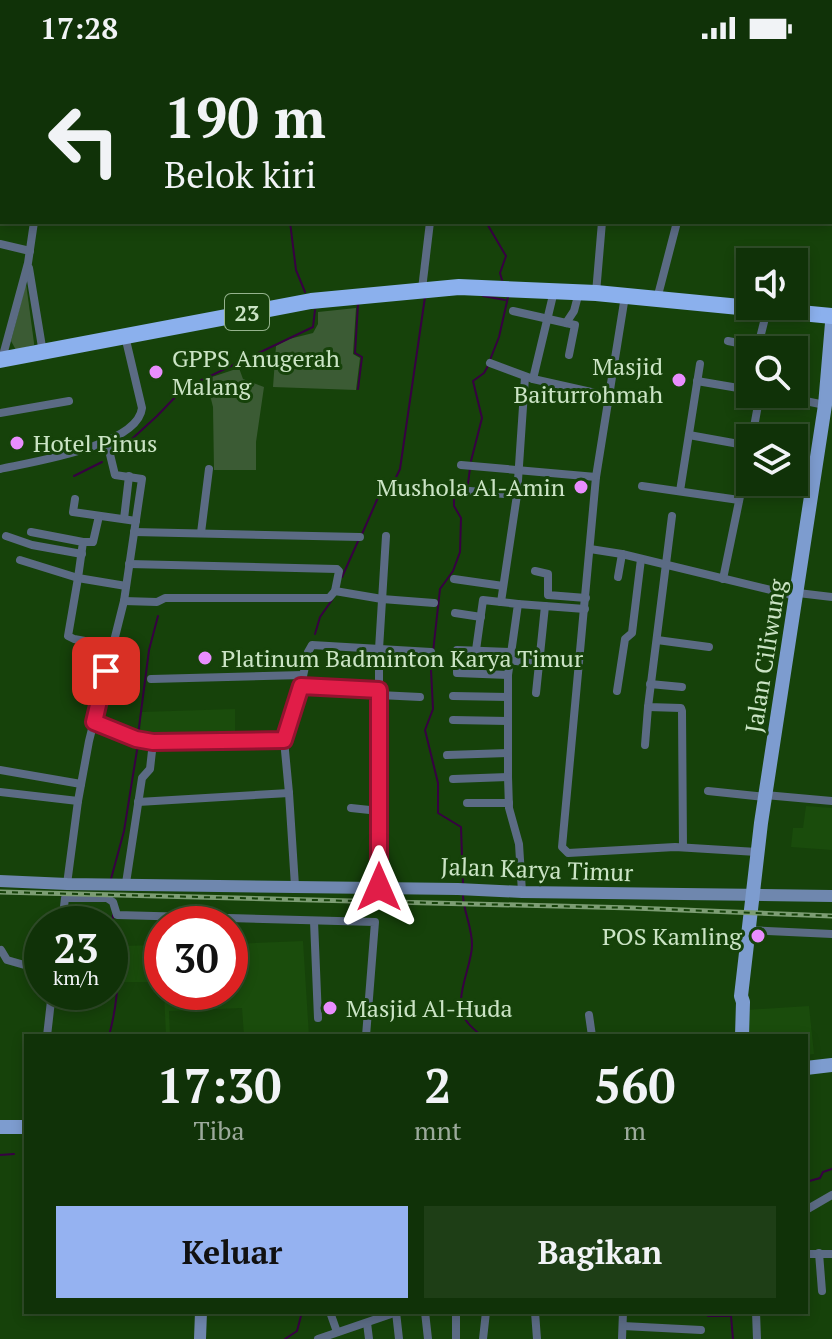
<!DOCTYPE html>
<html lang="id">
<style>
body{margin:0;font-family:"PT Serif",serif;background:#1e3e16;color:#f1f3f6;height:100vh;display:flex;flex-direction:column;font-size:30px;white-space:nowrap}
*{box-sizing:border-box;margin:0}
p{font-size:26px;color:#9caa9c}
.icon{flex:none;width:44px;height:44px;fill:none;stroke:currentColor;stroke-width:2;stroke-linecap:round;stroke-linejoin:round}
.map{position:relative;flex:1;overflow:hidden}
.panel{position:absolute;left:24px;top:978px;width:784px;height:280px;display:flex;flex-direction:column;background:#103208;border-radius:0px;box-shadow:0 4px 12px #0003,0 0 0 2px #304d29}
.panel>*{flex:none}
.top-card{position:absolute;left:0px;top:0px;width:832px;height:168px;box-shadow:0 4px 12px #0003,0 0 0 2px #304d29;background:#103208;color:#f1f3f6;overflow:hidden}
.fabs{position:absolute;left:736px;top:192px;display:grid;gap:16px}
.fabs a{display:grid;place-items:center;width:72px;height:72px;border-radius:0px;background:#103208;box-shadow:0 4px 12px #0003,0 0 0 2px #304d29;font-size:40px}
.speed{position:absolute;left:24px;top:850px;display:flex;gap:16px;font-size:40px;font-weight:700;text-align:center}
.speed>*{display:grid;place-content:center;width:104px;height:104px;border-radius:50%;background:#103208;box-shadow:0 4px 12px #0003,0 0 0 2px #304d29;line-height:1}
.speed small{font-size:20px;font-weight:400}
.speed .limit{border:12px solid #d22;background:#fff;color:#111}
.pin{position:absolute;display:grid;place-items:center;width:68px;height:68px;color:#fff;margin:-34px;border-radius:16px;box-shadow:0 4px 12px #0006}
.me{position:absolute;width:88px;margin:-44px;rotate:0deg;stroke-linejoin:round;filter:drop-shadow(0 0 6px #0008)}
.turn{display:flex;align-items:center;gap:28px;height:168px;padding:0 32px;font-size:36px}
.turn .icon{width:104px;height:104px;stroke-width:2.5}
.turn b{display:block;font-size:56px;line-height:68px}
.eta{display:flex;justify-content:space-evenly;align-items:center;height:136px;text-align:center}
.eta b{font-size:48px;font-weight:700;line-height:56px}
.primary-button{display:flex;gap:16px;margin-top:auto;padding:16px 32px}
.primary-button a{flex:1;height:92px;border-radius:0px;background:#95b2f1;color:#111;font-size:32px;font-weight:700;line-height:92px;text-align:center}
.primary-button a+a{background:#1e3e16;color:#f1f3f6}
.status{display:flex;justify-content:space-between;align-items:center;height:56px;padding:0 40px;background:#103208;direction:ltr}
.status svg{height:22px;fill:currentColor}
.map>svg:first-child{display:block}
.built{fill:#1a4c0c}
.green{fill:#3b5b34}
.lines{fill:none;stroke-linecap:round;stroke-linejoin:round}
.stream{stroke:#370042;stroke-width:2}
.street{stroke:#5b6b84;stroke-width:8}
.secondary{stroke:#6f87ae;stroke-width:12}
.primary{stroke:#7d9ccf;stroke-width:14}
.highway{stroke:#8bb0ed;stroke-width:16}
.rail-casing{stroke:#7c9d73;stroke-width:5}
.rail{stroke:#16420a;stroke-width:2;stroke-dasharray:6;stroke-linecap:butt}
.route-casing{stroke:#92132f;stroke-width:20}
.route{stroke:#e11d48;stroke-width:14}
.poi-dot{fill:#e98dfe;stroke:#16420a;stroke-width:3}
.labels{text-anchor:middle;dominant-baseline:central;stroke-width:6;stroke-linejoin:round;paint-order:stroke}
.shield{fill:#16420a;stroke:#95b38d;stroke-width:2}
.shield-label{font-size:22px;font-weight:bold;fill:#cbe4c5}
.poi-label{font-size:24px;fill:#cbe4c5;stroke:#16420a;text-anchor:start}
.street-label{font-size:24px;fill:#cbe4c5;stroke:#16420a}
</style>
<div class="status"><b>17:28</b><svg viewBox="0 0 49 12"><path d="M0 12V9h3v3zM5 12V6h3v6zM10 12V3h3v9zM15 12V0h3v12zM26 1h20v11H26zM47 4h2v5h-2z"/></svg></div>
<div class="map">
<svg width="832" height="1283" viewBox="0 0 832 1283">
<rect width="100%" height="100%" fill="#16420a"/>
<g class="built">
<polygon points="212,0 361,0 221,2"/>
<polygon points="235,653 235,682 140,682 141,656"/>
<polygon points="806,750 832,752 832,794 791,791 793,772 803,772"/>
<polygon points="303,885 309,980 244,980 242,952 169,955 170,980 166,980 164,936 230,936 230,888"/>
<polygon points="162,889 162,926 119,926 119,890"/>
<polygon points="809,950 814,998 806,999 806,980 748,980 746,954"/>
</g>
<g class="green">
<polygon points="26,227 34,287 34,289 16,294 11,285"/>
<polygon points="356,252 353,298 360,302 356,334 273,331 276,290 289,283 313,277 318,268 318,256"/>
<polygon points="239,312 243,323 264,331 256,386 256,414 214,414 213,351 206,323"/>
</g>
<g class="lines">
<g class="stream">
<polyline points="366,2 366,0"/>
<polyline points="522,2 523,0"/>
<polyline points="565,2 566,0"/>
<polyline points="290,166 296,214 305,236"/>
<polyline points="486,166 506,200 500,217 502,224"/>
<polyline points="483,240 505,244"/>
<polyline points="490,304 499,281 508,241"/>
<polyline points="358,333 362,301 355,297 358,248"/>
<polyline points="121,393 157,360 183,333 313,271 315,254"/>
<polyline points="471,405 482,362 473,325 484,317 488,310"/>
<polyline points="74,420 102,406"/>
<polyline points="362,478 380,437 384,437 390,434 400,413 425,241"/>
<polyline points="342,521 359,483"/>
<polyline points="315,578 320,561 332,544"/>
<polyline points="138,679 149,594 158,560"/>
<polyline points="111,823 124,775 138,688"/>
<polyline points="463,829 461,771 438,757 438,727 425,674 433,653 431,614 440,533 453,515 460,496 461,462 454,450 454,442 468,428 470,412"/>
<path d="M463 840C464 857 472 871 472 889 472 912 450 947 468 967 472 972 477 976 482 980"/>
<path d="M109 980C115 957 119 934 117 910 116 892 111 877 113 859"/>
<polyline points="23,1098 26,1098"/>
<polyline points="0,1099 14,1098"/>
<polyline points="806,1126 820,1122 823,1116 832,1113"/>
<polyline points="708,1256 708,1260 731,1260 733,1283"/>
<polyline points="285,1283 297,1275 302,1256"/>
</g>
<g class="street">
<polyline points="512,0 515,2"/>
<polyline points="786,0 786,2"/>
<polyline points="65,2 65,0"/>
<polyline points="622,2 622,0"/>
<polyline points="723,2 723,0"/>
<polyline points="741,2 746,0"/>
<polyline points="0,6 2,6"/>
<polyline points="0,99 2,100"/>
<polyline points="830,121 832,121"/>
<polyline points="0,188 30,195"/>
<polyline points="29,212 43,297"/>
<polyline points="422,233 430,166"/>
<polyline points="596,237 602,166"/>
<polyline points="625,240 596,421 562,791 568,797 675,791 757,796"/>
<polyline points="657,243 677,166"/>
<polyline points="513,255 575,269 569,299"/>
<polyline points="566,267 574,255 579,236"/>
<polyline points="728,285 758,291"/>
<polyline points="757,294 767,254"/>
<polyline points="2,303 28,207 34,166"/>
<polyline points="490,307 533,323 609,340"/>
<polyline points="533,323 554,235"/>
<polyline points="697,325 750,334"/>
<polyline points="771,338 825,349"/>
<polyline points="0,357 69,345"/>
<polyline points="689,379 750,390"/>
<polyline points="752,382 760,338"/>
<polyline points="461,409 596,421"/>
<path d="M0 413C32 406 138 390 142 352L125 280"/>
<polyline points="642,430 739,444"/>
<polyline points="470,435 517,439"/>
<polyline points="680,435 700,308"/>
<polyline points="75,443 73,456 136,465"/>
<polyline points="672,460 648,651 681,652 682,655 683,791"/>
<polyline points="124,463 129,420"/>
<polyline points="31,476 83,486 78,522 126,530"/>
<polyline points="134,476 360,481"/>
<polyline points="201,477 209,413"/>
<polyline points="6,480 32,489 82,498"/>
<polyline points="83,486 93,486 99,460"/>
<polyline points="590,493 622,498 796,540"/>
<polyline points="20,504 78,522 68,580 74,583 112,590"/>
<polyline points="129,508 337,513 339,515 335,535"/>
<polyline points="535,515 548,518 548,539 586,542"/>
<polyline points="618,521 622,498"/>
<polyline points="454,523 503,530"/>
<polyline points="723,523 750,392"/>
<polyline points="798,537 832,541"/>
<polyline points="124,545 157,546 165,542 329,542 335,535 382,543 434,547"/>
<polyline points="501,546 517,439 525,321"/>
<polyline points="518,548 585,553"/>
<polyline points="455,557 481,561"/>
<polyline points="657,584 709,591"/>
<polyline points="476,594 483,544 518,548 508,619 508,721 509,752 519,788 522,836"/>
<polyline points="509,604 538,608"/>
<polyline points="508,619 457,617 457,594 510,596"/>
<polyline points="151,623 303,619"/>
<polyline points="650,628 682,631"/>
<polyline points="301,630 379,634"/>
<polyline points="617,635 625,583 632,577 641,503"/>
<polyline points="536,637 545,550"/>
<polyline points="379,639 420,641"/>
<polyline points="453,640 508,641"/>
<polyline points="453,664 508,665"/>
<polyline points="94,666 136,683 153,686 150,713 142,722 126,827"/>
<polyline points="284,684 301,630 308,596 312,589 431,596"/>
<polyline points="645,689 648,651"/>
<polyline points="447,699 508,697"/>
<polyline points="0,714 81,728"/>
<polyline points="453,723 508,721"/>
<polyline points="708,735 765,741"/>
<polyline points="0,736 78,745"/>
<polyline points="289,737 295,830"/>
<polyline points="765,739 832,745"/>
<polyline points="138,746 289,737 284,684 153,686"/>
<polyline points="467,747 509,747"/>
<polyline points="351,752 379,755"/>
<polyline points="67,828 78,745 89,685 124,545 142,423 115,419 107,386"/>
<polyline points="379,831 379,593 386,480"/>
<polyline points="314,865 318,962"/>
<polyline points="62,868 65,842 107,842 113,846 117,859 375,866 366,980"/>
<polyline points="748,874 832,878"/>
<polyline points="1,894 7,904 42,914"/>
<polyline points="78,943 78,936"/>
<polyline points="589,959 592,980"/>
<polyline points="47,980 52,936"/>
<polyline points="806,1154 832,1139"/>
<polyline points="819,1197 822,1235"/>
<polyline points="806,1198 832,1198"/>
<polyline points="330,1256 337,1276"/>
<polyline points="396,1256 399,1283"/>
<polyline points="425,1256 428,1283"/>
<polyline points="535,1256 537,1283"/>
<polyline points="756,1256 757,1283"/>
<polyline points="367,1267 369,1283"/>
<polyline points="623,1270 701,1274"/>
<polyline points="318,1283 397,1256"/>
<polyline points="456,1283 456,1256"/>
<polyline points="483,1283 486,1256"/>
<polyline points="622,1283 623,1256"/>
</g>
<g class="secondary">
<polyline points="0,825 67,828 458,833 522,836 832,840"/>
<polyline points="200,1283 201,1256"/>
</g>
<g class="primary">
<polyline points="742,980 743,946 741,940 761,767 825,349 832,267"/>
<polyline points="806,1012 832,1009"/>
<polyline points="0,1071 26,1071"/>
</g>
<polyline class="highway" points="0,304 311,245 459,231 596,237 832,260"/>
<g class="rail-casing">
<polyline id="rail" points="0,836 633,852 832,860"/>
</g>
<use href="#rail" class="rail"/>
</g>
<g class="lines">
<g class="route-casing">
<polyline id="route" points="106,615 94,666 136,683 153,686 284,684 301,630 379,634 379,831"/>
</g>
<use href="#route" class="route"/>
</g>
<g class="poi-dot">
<circle cx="156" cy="316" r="8"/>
<circle cx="679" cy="324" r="8"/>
<circle cx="17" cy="387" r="8"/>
<circle cx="581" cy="431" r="8"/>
<circle cx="205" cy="602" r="8"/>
<circle cx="758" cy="880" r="8"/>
<circle cx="330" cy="952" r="8"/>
</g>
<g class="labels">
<rect class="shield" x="225" y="238" width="44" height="36" rx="6"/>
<g class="shield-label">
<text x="247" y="256">23</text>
</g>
<g class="poi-label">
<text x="172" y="302">GPPS Anugerah<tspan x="172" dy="28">Malang</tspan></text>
<text x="663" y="310" text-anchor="end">Masjid<tspan x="663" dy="28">Baiturrohmah</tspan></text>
<text x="33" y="387">Hotel Pinus</text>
<text x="565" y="431" text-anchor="end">Mushola Al-Amin</text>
<text x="221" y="602">Platinum Badminton Karya Timur</text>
<text x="742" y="880" text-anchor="end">POS Kamling</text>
<text x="346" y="952">Masjid Al-Huda</text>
</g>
<g class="street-label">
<text transform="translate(765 600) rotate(-81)">Jalan Ciliwung</text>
<text transform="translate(537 813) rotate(2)">Jalan Karya Timur</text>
</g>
</g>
</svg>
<div class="fabs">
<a><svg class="icon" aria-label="sound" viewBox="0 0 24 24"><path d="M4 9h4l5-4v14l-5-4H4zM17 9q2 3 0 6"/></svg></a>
<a><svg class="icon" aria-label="search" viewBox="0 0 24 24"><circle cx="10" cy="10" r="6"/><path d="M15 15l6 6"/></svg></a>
<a><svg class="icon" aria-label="layers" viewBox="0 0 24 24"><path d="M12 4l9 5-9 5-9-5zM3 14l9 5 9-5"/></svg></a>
</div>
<div class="speed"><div>23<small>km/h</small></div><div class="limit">30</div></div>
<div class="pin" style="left:106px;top:615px;background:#d93025"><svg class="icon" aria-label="arrive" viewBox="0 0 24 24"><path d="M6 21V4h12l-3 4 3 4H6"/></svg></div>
<svg class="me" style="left:379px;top:831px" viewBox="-20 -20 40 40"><path d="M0-17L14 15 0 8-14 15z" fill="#e11d48" stroke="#fff" stroke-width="4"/></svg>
<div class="top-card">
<div class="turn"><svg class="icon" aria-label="left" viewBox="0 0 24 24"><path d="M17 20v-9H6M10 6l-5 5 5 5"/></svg><div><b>190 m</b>Belok kiri</div></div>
</div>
<section class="panel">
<div class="eta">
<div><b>17:30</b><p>Tiba</p></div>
<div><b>2</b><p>mnt</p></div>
<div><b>560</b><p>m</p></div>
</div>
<div class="primary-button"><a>Keluar</a><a>Bagikan</a></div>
</section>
</div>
